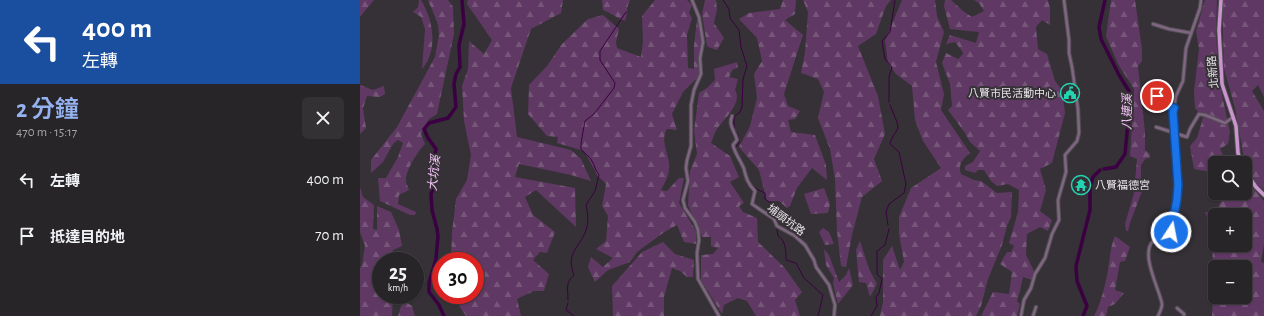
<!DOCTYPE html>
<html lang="zh-TW">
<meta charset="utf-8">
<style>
body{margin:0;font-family:"Alegreya Sans","Noto Sans TC",sans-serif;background:#343134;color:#f1f3f6;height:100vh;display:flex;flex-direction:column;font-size:15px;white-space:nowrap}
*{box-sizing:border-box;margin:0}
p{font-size:13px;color:#a5a5a8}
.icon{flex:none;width:22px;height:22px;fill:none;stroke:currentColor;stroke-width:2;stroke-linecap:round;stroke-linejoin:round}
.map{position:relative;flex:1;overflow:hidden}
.sheet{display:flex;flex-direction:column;background:#282528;width:360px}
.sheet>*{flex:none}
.hud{background:#1a4fa0;color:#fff;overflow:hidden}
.buttons{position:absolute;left:848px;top:156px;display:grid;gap:8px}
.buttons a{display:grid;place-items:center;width:44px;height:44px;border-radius:6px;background:#282528;box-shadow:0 1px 3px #0004,0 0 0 1px #444245;font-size:20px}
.speed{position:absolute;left:12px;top:252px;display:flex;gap:8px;font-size:20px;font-weight:700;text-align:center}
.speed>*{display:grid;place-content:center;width:52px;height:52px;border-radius:50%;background:#282528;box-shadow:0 1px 3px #0004,0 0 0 1px #444245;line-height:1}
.speed small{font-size:10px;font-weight:400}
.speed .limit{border:6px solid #d22;background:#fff;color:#111}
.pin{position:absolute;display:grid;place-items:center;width:34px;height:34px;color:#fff;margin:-17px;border:2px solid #fff;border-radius:50%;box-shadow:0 1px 4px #0007}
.me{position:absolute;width:44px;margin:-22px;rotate:11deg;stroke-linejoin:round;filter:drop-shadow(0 0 3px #0008)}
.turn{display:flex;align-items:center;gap:14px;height:84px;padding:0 16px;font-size:18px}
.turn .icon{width:52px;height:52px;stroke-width:2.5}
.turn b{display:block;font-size:28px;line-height:34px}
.round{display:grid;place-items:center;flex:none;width:42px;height:42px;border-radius:6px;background:#343134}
.head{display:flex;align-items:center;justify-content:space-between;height:68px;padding:0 16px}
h1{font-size:24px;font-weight:600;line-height:30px;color:#95b2f1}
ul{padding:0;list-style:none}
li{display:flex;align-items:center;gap:12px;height:56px;padding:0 16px}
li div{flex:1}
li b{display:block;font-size:15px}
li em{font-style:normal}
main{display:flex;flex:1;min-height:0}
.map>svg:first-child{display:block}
.forest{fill:url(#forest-firs);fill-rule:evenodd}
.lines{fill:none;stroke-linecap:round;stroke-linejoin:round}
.stream{stroke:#3b0042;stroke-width:1}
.river{stroke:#3b0042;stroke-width:3.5}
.minor-casing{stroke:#514e52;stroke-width:4.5}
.major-casing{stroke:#514e52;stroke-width:5.5}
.minor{stroke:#7f6581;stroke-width:2.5}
.major{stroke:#ca94cf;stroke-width:3.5}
.route-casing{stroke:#114b97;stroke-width:10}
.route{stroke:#1a73e8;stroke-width:7}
.labels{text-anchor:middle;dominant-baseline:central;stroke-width:4;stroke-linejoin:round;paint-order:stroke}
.street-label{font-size:11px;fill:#e7e4e7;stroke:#353136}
.poi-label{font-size:11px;fill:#e7e4e7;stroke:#353136;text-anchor:end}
.water-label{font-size:12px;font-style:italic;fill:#f7c5fb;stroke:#353136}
</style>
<main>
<section class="sheet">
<div class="hud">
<div class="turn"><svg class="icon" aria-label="left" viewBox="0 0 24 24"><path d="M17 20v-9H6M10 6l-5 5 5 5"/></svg><div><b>400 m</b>左轉</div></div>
</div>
<div class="head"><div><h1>2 分鐘</h1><p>470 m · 15:17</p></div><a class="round"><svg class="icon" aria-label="close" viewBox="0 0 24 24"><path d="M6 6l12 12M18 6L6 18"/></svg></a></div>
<ul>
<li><svg class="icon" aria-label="left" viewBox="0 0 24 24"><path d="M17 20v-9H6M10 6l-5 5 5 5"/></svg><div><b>左轉</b></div><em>400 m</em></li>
<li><svg class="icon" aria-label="arrive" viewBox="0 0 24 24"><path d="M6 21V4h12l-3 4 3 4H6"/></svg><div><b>抵達目的地</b></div><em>70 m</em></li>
</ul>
</section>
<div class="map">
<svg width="904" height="316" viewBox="0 0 904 316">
<defs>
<pattern id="forest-firs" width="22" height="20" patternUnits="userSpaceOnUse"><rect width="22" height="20" fill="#5f3963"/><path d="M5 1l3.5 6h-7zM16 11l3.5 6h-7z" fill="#765679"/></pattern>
</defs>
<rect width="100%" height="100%" fill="#353136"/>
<g class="forest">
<polygon points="0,0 14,0 0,17"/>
<path d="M59 0H61C73 20 79 50 62 69L65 29 61 17 53 12 58 7Z"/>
<path d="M69 0H88L93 7 94 34 77 114 69 119 61 134 65 144C58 151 45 171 46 181 46 183 48 187 49 190L39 195 38 204 56 212 55 215H50L20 201 18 178H26L38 157 43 143 38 140 33 144 23 162 11 173V160L37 127 75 57 79 35 78 25 72 9 68 1Z"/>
<polygon points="108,0 203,0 201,13 171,29 151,88 157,137 211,150 221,159 231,181 211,175 159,164 155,177 215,188 216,227 176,190 165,197 173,215 195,232 187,253 180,252 173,260 189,274 184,291 174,291 157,299 161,316 106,316 92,295 115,295 115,261 91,261 91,259 92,232 96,199 107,180 111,155 104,121 102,86 108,69 109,41 124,54 132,40 107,4"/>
<path d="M242 0H270C266 7 268 13 265 21 257 18 251 13 243 10Z"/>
<path d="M295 0H327L332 5 329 13 332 18 327 35 328 68 334 69V46L337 19 338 20 344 43 339 72 338 77 323 92 312 114 317 130 307 129C299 142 311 156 309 169 309 176 304 184 301 190L307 191 319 178H324L319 203 336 231V244L324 242 317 225 303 233 277 252 270 262 248 270 235 282 228 267 231 257 243 267 253 258 236 249 246 241 248 216 242 206 246 184 238 176 224 151 197 143 198 137 187 136 168 114 169 85 187 66 202 44 228 19 243 15 259 29 256 42 257 48 281 57 283 41 282 16Z"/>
<polygon points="345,0 356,0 357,10 354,23 364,38 357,50 348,47 347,46 342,14"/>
<polygon points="423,0 436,0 435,14 425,20 443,35 424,94 428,106 440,111 435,119 428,120 431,132 455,135 466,165 467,180 452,168 437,188 430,206 427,208 419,201 407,201 399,170 379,147 390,126 397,98 394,74 402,61 397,38 379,19 389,13 420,9"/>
<polygon points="443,0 531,0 526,6 516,34 498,46 518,96 525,134 514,159 522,181 502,197 492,235 486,267 481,266 477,231 475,179 470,149 458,118 464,92 458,79 441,73 445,52 448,12"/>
<path d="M542 0H575L577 16 584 32 576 62 584 94 581 110 610 153C602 159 598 165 601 174L614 180 621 181 637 193 652 192 651 217 647 226 642 245 628 279 621 306 616 316H520L523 302V260L532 246 540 270 544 262 539 234V217L551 188 581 168 563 141 555 120 552 86 536 74 528 63 525 41Z"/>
<polygon points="585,0 591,0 603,11 612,17 624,11 619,3 614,0 688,0 690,8 690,25 682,20 676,27 678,49 687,54 695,81 702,90 705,113 692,163 680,169 686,190 680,211 692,220 688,231 680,227 667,234 666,255 674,271 672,280 663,277 660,291 657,301 660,304 657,316 621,316 633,292 649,294 652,272 640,264 647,252 651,252 654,246 649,243 658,212 659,190 648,184 637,186 631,181 624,170 618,170 615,173 605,170 605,166 613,162 620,151 610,142 605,133 588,110 592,106 590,84 582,63 586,53 598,59 603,54 602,51 595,42 586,44 590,35 616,43 619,32 590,29 584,6"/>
<polygon points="751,0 775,0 782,49 782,61 778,66 785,132 785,150 790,154 790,158 785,159 781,165 781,180 784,180 784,186 770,223 768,231 766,231 765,224 774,193 777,159 770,156 774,89 758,64 746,36"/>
<polygon points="845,0 857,0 856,35 859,81 870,132 868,144 860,149 867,163 855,163 855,180 851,172 834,169 830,146 837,138 843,118 835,108 834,91 839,49 836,31"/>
<polygon points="862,0 904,0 904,97 898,85 892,91 904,111 904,190 894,182 884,158 875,108 864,69"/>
<path d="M377 62 378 68 373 69 369 77 378 79 375 90C383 103 364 119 357 129 354 133 353 139 351 143L370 156 379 177 370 182 384 203 379 206 383 212 397 218 398 242 424 267 442 292 435 300 440 316H396L387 301 378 298 364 305 362 314 341 280V255L353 254 358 248 351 246V237H342L328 205 330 171 337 154 334 131 339 93 347 88 355 80 354 69Z"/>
<polygon points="0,85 13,90 24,86 25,94 20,97 7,96 3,108 6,128 0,134"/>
<path d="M885 179 904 201V244L901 262 904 263V316H852L853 296 855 290V297H885V267H882L880 261 872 262V267H855V277L853 278 852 230 845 212H855L866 193H885ZM855 215H885V245H855Z"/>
<polygon points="0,187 3,197 14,205 13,229 17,230 17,206 31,212 39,230 42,246 33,250 29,261 21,261 21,295 33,295 32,316 0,316 0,268 2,265 5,246 0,232"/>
<polygon points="464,188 470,204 468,213 451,214 444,194"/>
<polygon points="463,228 469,232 474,244 465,245 459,232"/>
<path d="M755 236 770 247 765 261 760 262 755 290 764 293 755 304 748 307 746 316H734C741 303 745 286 748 270 750 259 750 247 755 236Z"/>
<polygon points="500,241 509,269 517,284 510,297 506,283 499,282 496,250"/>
<polygon points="303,242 315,254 334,260 333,277 327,277 320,271 312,268 304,297 304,316 253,316 252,286 282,252"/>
<polygon points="464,249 469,255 479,282 486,275 489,268 493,285 478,304 473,284 474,278 466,265"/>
<polygon points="43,300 52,306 55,316 38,316"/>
</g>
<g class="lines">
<g class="stream">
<polyline points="363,0 369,9 370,18 379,30 381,47 387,66 383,79 382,107 380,112 374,117 374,129 378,135 379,142 375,148 382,161"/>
<polyline points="529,102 529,77 532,67 525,59 522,41 530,32 535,0"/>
<path d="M385 170C389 184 391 187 405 193V199L412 204C413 211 418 215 417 223"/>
<polyline points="528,225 526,212 529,204 544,193 546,184 539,152 530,144 531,140 538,128 537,122 530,105"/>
<path d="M417 229 418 236C426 241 426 251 426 260L436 263 444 278 463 295 458 316"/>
<path d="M208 300C208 288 205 283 214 275 206 254 217 250 225 233 229 224 228 213 226 205L235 191 239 175C235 170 235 166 232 161 230 156 224 154 221 149 220 147 224 126 225 121L234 114 254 88 255 83 240 60V51L266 12"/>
<polyline points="208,303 206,310 214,316"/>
<polyline points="511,316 517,306 516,297 519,293 522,279 517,274 517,251 525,245 529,229"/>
</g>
<g class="river">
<polyline points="744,169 756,167 765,154 770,102 769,91 759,75 741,39 739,27 745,0"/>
<polyline points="84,316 79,305 69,292 69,283 76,259 78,236 77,229 72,210 71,194 75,184 73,164 76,149 68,138 64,129 69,123 88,118 96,107 94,84 96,74 100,67 99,45 104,24 102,0"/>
<polyline points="723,316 727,306 717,281 716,266 730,210 730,187 733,177 740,170"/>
</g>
<g class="minor-casing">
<g id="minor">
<polyline points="332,0 339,17 343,42 340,58 341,74 334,90 331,105 331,146 327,160 326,168 328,181 323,200 325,208 335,222 338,230 339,240 337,253 338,279 359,316"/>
<polyline points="793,24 809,29 831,33"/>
<path d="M794 105 797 96 799 97C799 104 808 106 814 108"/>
<path d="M372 116C368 126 375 131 377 140L373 145C375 154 381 161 384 169 386 178 388 184 395 191L392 204 414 219 417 226 435 236 445 245 454 260 456 267 469 285 475 305 474 316"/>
<polyline points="796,127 827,137 830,129 839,114 845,115 865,123 873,117"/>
<polyline points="817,308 824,314 824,316"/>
<polyline points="661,316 664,300 671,288 675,274 685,258 692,234 699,220 698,200 706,172 705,155 717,141 719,133 718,109 712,67 709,53 709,40 704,0"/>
<polyline points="673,316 676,307"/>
<path d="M798 316C800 312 802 308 802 304 799 288 780 254 793 241H803L807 239 811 232 817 199 818 185 813 112 816 96 823 81 826 48 840 8 841 0"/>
</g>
</g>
<g class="major-casing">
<g id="major">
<polyline points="861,0 859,30 862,84 876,126 878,153 881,163"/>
<polyline points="885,171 896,187 904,195"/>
</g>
</g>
<use href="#minor" class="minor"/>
<use href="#major" class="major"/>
</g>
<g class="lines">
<g class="route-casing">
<path id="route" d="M797 96 799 97C799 104 808 106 814 108L813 112 818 185 817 199 811 232"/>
</g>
<use href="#route" class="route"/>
</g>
<defs>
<g id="civic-ring" transform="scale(1)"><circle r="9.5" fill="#353136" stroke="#20d5b0" stroke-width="1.5"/><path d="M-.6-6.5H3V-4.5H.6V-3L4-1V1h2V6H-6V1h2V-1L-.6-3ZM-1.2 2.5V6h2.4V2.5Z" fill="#20d5b0"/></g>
<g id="temple-ring" transform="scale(1)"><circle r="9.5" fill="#353136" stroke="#20d5b0" stroke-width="1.5"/><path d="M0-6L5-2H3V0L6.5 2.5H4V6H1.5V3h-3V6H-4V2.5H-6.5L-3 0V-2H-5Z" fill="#20d5b0"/></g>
</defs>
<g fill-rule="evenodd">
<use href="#civic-ring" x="710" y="93"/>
<use href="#temple-ring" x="721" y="185"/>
</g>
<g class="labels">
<g class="street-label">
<text transform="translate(853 72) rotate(-95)">北新路</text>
<text transform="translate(426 220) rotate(37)">埔頭坑路</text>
</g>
<g class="poi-label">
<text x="696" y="93">八賢市民活動中心</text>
<text x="735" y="185" text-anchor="start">八賢福德宮</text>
</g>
<g class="water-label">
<text transform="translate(767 112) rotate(-89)">八連溪</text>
<text transform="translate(74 173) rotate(-84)">大坑溪</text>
</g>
</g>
</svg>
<div class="buttons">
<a><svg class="icon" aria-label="search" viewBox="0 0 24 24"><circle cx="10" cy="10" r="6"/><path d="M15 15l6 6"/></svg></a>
<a>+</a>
<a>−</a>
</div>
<div class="speed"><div>25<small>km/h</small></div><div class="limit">30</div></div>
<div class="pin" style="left:797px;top:96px;background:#d93025"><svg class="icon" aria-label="arrive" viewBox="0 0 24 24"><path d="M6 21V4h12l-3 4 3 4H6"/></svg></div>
<svg class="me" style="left:811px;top:232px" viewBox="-20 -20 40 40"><circle r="17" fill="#1a73e8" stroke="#fff" stroke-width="3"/><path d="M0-11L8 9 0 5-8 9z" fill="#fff"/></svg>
</div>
</main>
